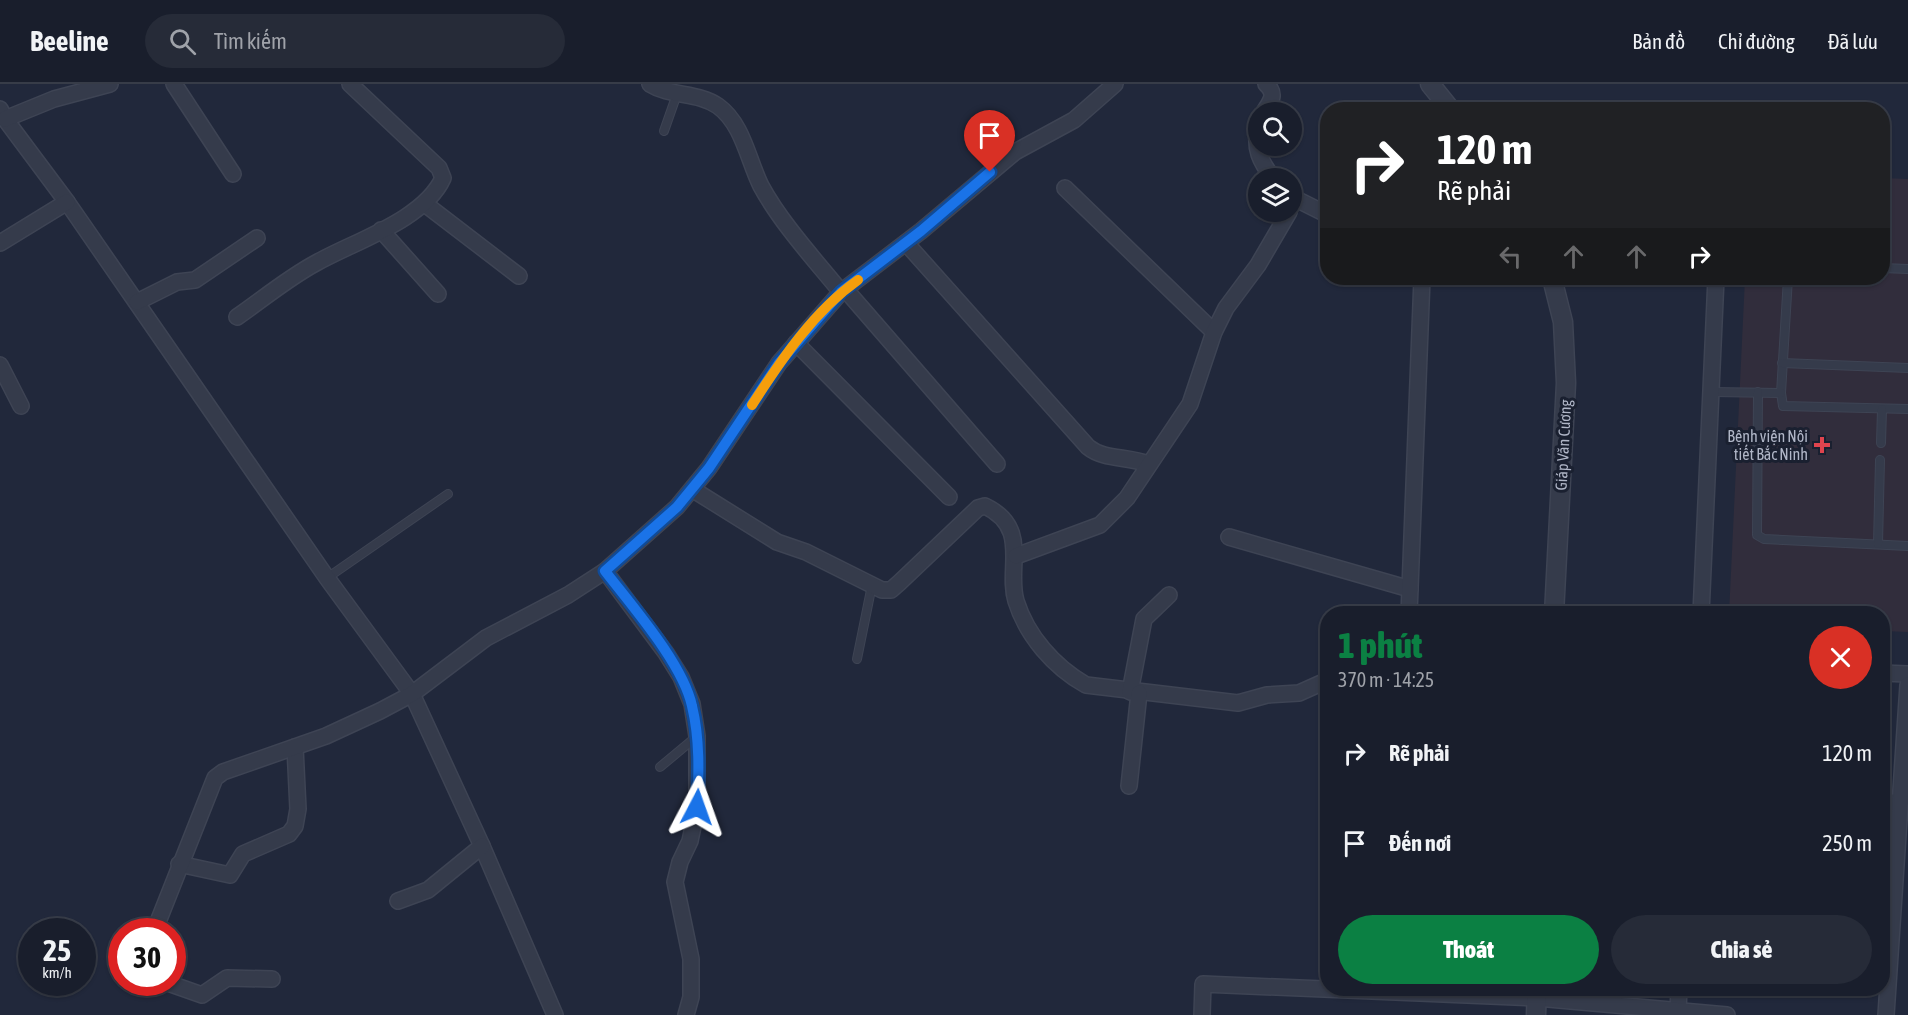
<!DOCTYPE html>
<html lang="vi">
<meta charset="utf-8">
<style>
body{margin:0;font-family:"Asap Condensed",sans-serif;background:#262b38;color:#f1f3f6;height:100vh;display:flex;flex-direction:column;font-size:22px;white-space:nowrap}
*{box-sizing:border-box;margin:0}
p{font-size:20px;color:#9fa2a9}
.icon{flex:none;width:33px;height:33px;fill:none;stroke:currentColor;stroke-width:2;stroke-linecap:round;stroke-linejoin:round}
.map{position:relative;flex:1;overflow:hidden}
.sheet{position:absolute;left:1320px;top:522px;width:570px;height:390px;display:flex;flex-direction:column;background:#191e2c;border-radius:24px;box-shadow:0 2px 4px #0004,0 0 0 2px #373c48}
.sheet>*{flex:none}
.banner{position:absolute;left:1320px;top:18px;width:570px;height:183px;border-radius:24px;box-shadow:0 2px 4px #0004,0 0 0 2px #373c48;background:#202124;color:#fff;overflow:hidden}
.buttons{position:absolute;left:1248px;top:18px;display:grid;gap:12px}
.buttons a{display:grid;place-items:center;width:54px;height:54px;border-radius:50%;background:#191e2c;box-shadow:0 2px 4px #0004,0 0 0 2px #373c48;font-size:30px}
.speed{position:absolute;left:18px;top:834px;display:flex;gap:12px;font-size:30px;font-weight:700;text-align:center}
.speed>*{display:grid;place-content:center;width:78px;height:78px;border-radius:50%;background:#191e2c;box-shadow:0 2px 4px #0004,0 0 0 2px #373c48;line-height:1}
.speed small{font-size:15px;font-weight:400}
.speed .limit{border:9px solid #d22;background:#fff;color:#111}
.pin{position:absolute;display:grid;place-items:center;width:51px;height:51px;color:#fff;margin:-62px -26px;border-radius:50% 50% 50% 0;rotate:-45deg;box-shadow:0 0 6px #0007}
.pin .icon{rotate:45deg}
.me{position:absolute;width:66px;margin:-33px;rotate:4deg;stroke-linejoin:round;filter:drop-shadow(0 0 4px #0008)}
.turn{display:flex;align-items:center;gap:21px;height:126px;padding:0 18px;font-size:27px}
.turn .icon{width:78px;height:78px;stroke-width:2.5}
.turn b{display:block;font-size:42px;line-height:51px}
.lanes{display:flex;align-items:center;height:57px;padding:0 18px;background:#0003;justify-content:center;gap:30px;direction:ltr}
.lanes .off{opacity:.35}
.round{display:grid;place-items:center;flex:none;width:63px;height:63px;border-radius:32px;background:#262b38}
.summary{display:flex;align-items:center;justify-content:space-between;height:102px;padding:0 18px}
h1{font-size:36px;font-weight:800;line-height:45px;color:#0b8043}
.button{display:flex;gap:12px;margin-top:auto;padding:12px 18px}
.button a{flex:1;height:69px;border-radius:36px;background:#0b8043;color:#fff;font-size:24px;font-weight:800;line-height:69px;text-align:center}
.button a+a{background:#262b38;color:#f1f3f6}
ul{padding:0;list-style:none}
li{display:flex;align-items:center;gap:18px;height:90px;padding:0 18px}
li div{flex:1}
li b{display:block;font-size:22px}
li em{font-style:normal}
header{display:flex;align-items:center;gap:36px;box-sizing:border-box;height:84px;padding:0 30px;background:#191e2c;border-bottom:2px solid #373c48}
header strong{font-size:28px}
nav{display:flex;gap:33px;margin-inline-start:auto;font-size:21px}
.search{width:420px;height:54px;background:#262b38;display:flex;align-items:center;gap:15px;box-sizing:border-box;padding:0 21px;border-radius:33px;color:#9fa2a9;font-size:22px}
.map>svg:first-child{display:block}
.medical{fill:#312d3c}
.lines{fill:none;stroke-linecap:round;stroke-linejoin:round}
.service-casing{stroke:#3e4454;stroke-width:10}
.minor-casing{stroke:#3e4454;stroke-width:18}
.tertiary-casing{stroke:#3e4454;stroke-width:21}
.service{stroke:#353b4b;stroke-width:8}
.minor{stroke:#353b4b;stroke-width:15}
.tertiary{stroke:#353b4b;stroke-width:18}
.route-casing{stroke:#114b97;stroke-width:15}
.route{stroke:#1a73e8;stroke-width:10}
.slow{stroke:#f59e0b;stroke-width:10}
.health-dot{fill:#e0444e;stroke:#1a2030;stroke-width:2}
.labels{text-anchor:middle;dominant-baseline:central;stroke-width:6;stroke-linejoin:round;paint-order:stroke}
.poi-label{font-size:16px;fill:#b0b6c7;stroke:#1a2030;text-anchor:end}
.street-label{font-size:16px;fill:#b0b6c7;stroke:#1a2030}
</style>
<header>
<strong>Beeline</strong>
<div class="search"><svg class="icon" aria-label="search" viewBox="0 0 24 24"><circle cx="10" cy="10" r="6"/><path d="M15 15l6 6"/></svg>Tìm kiếm</div>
<nav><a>Bản đồ</a><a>Chỉ đường</a><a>Đã lưu</a></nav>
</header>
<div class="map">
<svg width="1908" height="931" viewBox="0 0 1908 931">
<rect width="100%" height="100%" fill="#21283b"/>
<polygon class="medical" points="1883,94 1908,95 1908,548 1883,547 1882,530 1729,530 1745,194 1882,194"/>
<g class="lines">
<g class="service-casing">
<g id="service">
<polyline points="664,47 677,10"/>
<polyline points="1882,184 1908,185"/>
<polyline points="1788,194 1781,309 1783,322 1908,325"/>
<polyline points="1782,279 1908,284"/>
<polyline points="1712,308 1781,309"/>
<polyline points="1758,308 1757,451 1764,455 1908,462"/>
<polyline points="1881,359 1882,325"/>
<polyline points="1878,460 1880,376"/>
<polyline points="327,494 448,410"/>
<polyline points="857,575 872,501"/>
<polyline points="660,683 696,653"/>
</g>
</g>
<g class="minor-casing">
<g id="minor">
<polyline points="174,0 233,90"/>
<path d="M650 0C671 13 698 8 718 22 743 40 748 76 761 102 781 139 815 176 841 208"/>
<polyline points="0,25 5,35 67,118 327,494 412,610 482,762 555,931"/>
<path d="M1264 28C1271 17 1277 10 1266 0"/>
<polyline points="5,35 54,15 110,0"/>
<path d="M1258 44C1254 65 1260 77 1273 94"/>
<polyline points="1065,104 1214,248"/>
<polyline points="1292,113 1328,131"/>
<polyline points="425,120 519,192"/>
<polyline points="381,146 438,210"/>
<polyline points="0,159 67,118"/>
<path d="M906 159 1088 363C1104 376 1127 372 1148 380"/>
<polyline points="845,205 997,380"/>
<polyline points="137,218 177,198 195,196 257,154"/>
<path d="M237 233C263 215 288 194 316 179 355 157 424 136 443 94L439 84 350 0"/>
<polyline points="796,259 949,413"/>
<polyline points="0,281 21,322"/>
<path d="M692 405 777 458 806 468 882 506H891L899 499 978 424 985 422C1031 444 1006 484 1016 517 1027 552 1054 583 1086 601L1238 619 1267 611 1299 609 1328 596"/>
<polyline points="1229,453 1410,505"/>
<polyline points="1016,472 1100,441 1127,414 1190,320 1214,248 1226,224 1258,181 1289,128"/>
<polyline points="605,487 666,569 681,593 692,620 697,652 697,723 690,757 680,778 675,798 691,875 691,913 686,931"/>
<polyline points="1409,530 1422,194"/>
<polyline points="1701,530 1716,194"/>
<polyline points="1882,589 1908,590"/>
<polyline points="1130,608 1144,535 1169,511"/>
<polyline points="1129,702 1139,609"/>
<polyline points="1882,717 1900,719"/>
<polyline points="179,780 230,791 243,770 289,750 295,742 298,725 295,663"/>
<polyline points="398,817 428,806 482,762"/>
<polyline points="154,848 215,694 223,688 326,652 380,627 412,610 486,554 568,511 605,487 677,423 709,384 779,279 841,208 921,147 1015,68 1074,36 1115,0"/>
<polyline points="165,898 202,911 227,894 272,895"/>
<polyline points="1678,927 1679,904"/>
<polyline points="1202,931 1203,900 1537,914 1727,931"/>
<polyline points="1886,931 1908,601"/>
</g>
</g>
<g class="tertiary-casing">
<g id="tertiary">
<polyline points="1430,0 1451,26"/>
<polyline points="1552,194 1563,238 1566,299 1554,530"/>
<polyline points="1536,931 1537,904"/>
</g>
</g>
<use href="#service" class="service"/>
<use href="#minor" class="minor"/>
<use href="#tertiary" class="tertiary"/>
</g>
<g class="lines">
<g class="route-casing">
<path id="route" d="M697 723C699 690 700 655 692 622 683 580 632 522 605 487L677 423 709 384 779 279 841 208 921 147 990 88"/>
</g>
<use href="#route" class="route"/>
<path class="slow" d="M752 321C781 276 814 227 858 196"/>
</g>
<path class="health-dot" d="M1819 352h6v6h6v6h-6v6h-6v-6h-6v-6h6z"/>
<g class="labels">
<g class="poi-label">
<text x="1808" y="352">Bệnh viện Nội<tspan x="1808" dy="18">tiết Bắc Ninh</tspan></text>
</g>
<g class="street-label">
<text transform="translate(1563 361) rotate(-87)">Giáp Văn Cương</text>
</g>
</g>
</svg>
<div class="buttons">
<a><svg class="icon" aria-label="search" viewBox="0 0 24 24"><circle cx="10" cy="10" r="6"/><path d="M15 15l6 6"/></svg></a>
<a><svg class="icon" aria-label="layers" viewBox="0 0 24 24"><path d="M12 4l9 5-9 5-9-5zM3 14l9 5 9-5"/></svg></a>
</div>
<div class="speed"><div>25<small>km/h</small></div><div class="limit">30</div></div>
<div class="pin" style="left:990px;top:88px;background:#d93025"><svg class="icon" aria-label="arrive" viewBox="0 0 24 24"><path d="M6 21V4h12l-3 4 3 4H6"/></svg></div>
<svg class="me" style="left:697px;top:723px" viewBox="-20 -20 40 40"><path d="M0-17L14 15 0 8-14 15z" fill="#1a73e8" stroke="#fff" stroke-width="4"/></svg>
<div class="banner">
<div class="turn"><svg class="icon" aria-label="right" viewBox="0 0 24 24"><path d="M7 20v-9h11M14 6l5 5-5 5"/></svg><div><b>120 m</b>Rẽ phải</div></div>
<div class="lanes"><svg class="icon off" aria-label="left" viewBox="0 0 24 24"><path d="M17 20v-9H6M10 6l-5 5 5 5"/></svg><svg class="icon off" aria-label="ahead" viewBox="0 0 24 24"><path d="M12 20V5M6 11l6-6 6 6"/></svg><svg class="icon off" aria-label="ahead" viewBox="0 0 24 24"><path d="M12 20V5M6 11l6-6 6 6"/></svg><svg class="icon" aria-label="right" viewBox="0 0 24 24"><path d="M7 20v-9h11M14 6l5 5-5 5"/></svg></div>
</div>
<section class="sheet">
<div class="summary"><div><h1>1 phút</h1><p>370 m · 14:25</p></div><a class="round" style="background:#d93025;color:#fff"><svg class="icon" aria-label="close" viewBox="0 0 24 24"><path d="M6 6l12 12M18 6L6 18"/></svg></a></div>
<ul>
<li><svg class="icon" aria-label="right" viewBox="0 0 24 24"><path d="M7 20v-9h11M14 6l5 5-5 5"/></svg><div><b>Rẽ phải</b></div><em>120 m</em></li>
<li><svg class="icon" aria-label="arrive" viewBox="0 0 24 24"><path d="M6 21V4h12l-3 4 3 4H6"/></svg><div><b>Đến nơi</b></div><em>250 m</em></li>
</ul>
<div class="button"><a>Thoát</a><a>Chia sẻ</a></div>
</section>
</div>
